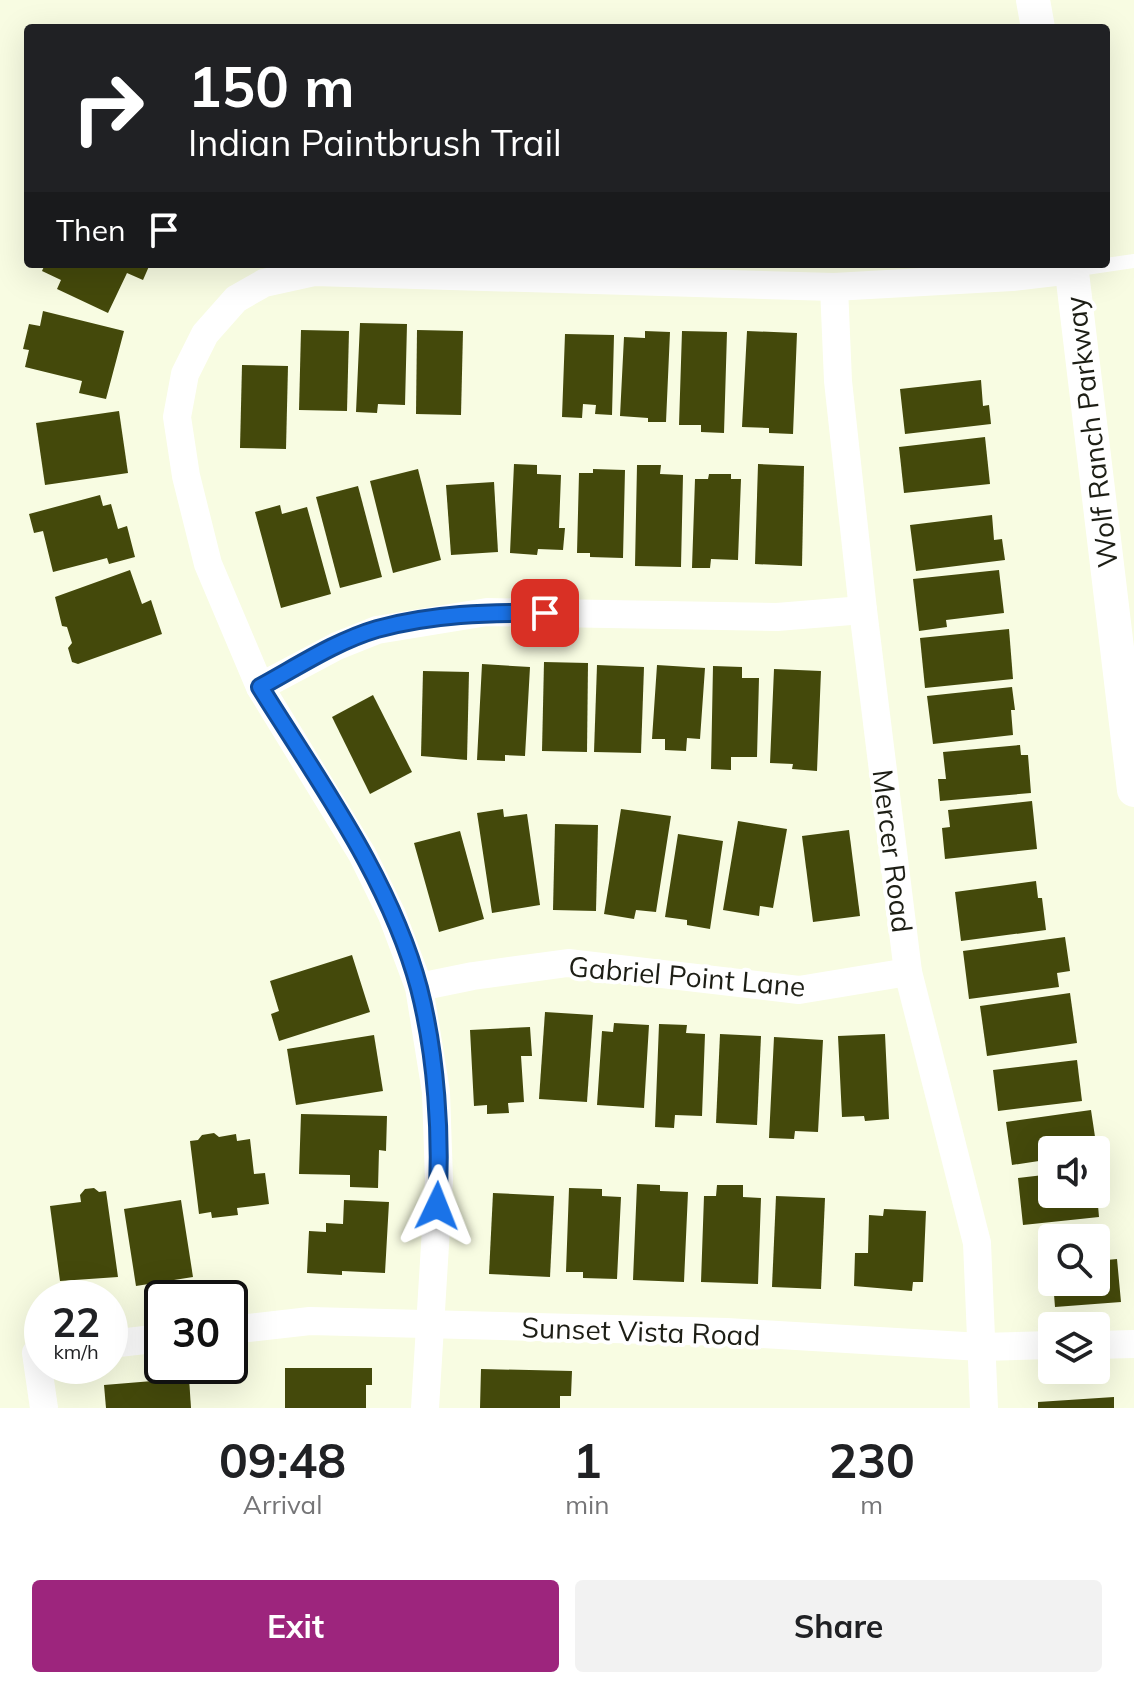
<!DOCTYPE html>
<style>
body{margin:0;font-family:Mulish,sans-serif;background:#f2f2f2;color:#202124;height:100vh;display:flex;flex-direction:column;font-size:30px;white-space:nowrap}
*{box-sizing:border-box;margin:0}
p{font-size:26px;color:#757577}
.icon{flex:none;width:44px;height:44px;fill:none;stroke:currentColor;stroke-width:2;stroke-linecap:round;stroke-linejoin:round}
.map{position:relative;height:1408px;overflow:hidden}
.side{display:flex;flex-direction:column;background:#fff;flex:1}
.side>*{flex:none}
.hud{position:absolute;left:24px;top:24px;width:1086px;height:244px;border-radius:8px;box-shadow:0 8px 32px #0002;background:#202124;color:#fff;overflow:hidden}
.controls{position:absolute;left:1038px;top:1136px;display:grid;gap:16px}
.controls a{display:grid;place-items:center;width:72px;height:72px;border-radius:8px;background:#fff;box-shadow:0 8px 32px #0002;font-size:40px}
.speed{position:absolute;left:24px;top:1280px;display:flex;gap:16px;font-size:40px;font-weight:700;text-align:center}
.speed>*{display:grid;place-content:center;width:104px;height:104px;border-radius:50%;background:#fff;box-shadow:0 8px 32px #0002;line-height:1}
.speed small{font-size:20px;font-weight:400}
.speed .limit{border:4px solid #111;border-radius:12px;background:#fff;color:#111}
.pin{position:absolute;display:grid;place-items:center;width:68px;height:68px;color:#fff;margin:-34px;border-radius:16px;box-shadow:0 4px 12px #0006}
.me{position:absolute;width:88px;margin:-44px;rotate:2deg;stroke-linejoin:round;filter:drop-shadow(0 0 6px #0008)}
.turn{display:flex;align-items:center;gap:28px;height:168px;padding:0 32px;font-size:36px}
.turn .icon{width:104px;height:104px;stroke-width:2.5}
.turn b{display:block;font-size:56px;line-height:68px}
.then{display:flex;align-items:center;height:76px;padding:0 32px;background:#0003;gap:16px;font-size:30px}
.eta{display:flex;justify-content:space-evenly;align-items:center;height:136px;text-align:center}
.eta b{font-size:48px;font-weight:700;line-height:56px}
.button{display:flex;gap:16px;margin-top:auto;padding:16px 32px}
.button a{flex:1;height:92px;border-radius:8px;background:#9d257d;color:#fff;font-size:32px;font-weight:700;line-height:92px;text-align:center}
.button a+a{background:#f2f2f2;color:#202124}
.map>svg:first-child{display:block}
.building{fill:#44490b}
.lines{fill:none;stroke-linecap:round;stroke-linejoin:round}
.service{stroke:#fff;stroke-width:14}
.minor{stroke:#fff;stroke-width:28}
.tertiary{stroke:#fff;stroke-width:34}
.route-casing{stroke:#114b97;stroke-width:20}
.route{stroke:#1a73e8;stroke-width:14}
.labels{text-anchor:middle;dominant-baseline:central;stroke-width:8;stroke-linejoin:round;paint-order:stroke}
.street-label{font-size:28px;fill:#1d1e15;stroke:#fff}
</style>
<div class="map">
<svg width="1134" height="1408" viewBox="0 0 1134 1408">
<rect width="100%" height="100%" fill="#f8fce2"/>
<g class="building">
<polygon points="45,264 150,264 143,280 127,273 108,313 57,289 61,280 42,271"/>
<polygon points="43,311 124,331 106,399 79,393 82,381 25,367 29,350 23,349 29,324 40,326"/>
<polygon points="360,323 407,324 405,405 378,404 377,413 356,412"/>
<polygon points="301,330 349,331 347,411 299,410"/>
<polygon points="417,330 463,331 461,415 416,414"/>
<polygon points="645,331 670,332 666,422 648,422 648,418 620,416 624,337 645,338"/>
<polygon points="682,331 727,332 724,433 701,432 701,425 679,425"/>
<polygon points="747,331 797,333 793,434 769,433 769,428 742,427"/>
<polygon points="565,334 614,335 612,415 595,414 596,405 583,404 582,418 562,417"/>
<polygon points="242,365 288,366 286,449 240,448"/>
<polygon points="981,380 983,406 989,405 991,424 905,434 900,389"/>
<polygon points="119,411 128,473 45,485 36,423"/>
<polygon points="985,437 990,484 904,493 899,447"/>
<polygon points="514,464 537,465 537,474 561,475 559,528 565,528 563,550 538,549 537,555 510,553"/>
<polygon points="758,464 804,466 802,566 755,564"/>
<polygon points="637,465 661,465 660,474 683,475 681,567 635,566"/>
<polygon points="418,469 441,560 393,573 370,481"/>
<polygon points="593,469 625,470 623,558 590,557 590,553 577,553 579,473 593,473"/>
<polygon points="709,474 731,474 731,479 741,479 738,560 711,559 710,568 692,568 695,479 708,479"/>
<polygon points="494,482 498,552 451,555 446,485"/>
<polygon points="358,486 382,577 340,588 316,497"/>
<polygon points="100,495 103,506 111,504 118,529 127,526 135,557 109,564 107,558 53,572 43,531 34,533 29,514"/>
<polygon points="280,505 282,514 307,507 331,594 281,608 255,512"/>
<polygon points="992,515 994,540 1002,539 1005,560 916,571 910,525"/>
<polygon points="130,570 142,604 151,600 162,634 78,664 72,662 68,648 72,643 67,627 62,626 55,597"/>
<polygon points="999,570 1004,613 946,620 947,627 919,631 913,579"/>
<polygon points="1009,629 1013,679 925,688 920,638"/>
<polygon points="544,662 588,663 587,752 542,751"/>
<polygon points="482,664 530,667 525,756 505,755 505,761 477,760"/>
<polygon points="597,665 644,667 641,753 594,752"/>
<polygon points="657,665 705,668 700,739 687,738 686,751 665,750 665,739 652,739"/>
<polygon points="713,666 742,667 742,678 759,678 757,757 731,757 731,770 711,769"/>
<polygon points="774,669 821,671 817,771 792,769 793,764 770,763"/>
<polygon points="423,671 469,672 467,760 421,756"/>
<polygon points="1012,687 1015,710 1011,710 1013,735 933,744 927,696"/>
<polygon points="373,695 412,772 370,794 332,717"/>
<polygon points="1020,745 1021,755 1028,755 1031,793 940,801 938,779 946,779 943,752"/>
<polygon points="1032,801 1037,849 945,859 942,828 950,827 948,810"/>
<polygon points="503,809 504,817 527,814 540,905 492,913 477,813"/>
<polygon points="621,809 671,816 656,912 636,910 634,919 604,914"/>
<polygon points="738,821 787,829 773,908 760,906 759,916 723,910"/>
<polygon points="555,824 598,825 596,911 553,910"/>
<polygon points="849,830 860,916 813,922 802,836"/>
<polygon points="460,831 484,919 439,932 414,843"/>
<polygon points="678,834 723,841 710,929 687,925 687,920 665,917"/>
<polygon points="1036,881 1038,898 1042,898 1046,930 961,941 955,892"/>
<polygon points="1065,937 1070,971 1057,973 1059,987 969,999 963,951"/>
<polygon points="352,955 370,1012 279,1041 271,1014 279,1011 270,981"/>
<polygon points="1070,993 1077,1043 987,1056 980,1006"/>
<polygon points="545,1012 593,1015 587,1102 539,1099"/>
<polygon points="614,1023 649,1025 644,1108 597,1105 602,1031 613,1032"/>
<polygon points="659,1024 687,1025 686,1033 705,1034 702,1116 675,1115 674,1128 655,1127"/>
<polygon points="530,1027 532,1056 521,1056 524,1102 508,1103 509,1113 487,1114 487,1105 474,1106 470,1030"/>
<polygon points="720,1034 761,1036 757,1125 716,1123"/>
<polygon points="885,1034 889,1119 865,1121 864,1116 842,1117 838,1036"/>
<polygon points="374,1035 383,1091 296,1105 287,1049"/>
<polygon points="774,1037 823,1040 818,1132 795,1131 794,1139 769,1138"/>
<polygon points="1077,1060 1082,1101 998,1111 993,1070"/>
<polygon points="1091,1110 1097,1150 1052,1150 1052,1159 1012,1165 1006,1122"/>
<polygon points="301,1114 387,1116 386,1151 379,1150 378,1188 350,1187 350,1175 299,1174"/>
<polygon points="214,1133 219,1137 236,1134 237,1141 250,1139 254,1174 265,1173 269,1204 237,1208 238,1215 212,1218 211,1212 199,1214 190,1141 198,1140 202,1135"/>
<polygon points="1052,1174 1052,1194 1097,1194 1099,1217 1023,1225 1018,1178"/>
<polygon points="637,1184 660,1185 660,1191 688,1192 684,1282 633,1280"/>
<polygon points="717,1185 743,1185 743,1197 761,1198 758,1284 701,1282 704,1196 716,1196"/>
<polygon points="94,1188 99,1192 106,1191 118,1277 60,1281 50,1206 81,1202 80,1195 85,1189"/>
<polygon points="569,1188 602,1189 602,1196 621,1197 617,1279 583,1278 583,1272 566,1272"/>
<polygon points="493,1193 554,1196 550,1277 489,1274"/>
<polygon points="776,1196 825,1198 821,1289 772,1287"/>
<polygon points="181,1200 193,1277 136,1286 124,1209"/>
<polygon points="344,1200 389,1202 385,1273 342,1271 342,1275 307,1273 309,1231 326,1232 326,1223 343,1224"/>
<polygon points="884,1209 926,1211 923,1282 913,1282 912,1291 854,1286 855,1253 868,1253 869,1215 883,1216"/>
<polygon points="1117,1259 1121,1302 1055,1307 1053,1282 1096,1282 1096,1261"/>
<polygon points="285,1368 372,1368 372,1385 366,1385 366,1408 285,1408"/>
<polygon points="481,1369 572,1371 571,1396 560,1396 560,1408 480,1408"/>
<polygon points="189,1378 191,1408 106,1408 104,1385"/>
<polygon points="1114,1397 1114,1408 1038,1408 1038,1402"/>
</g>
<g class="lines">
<polyline class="service" points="1072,270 1134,261"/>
<g class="minor">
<polyline points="834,287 838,381 863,610 908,972 977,1243 984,1408"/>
<polyline points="260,687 337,646 377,630 487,612 777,617 863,610"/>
<polyline points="419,987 473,976 568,963 799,990 908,972"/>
<polyline points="230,1330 310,1321 727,1332 981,1347 1052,1345"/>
<polyline points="110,1344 162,1338"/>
<polyline points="1096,1345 1134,1344"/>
<polyline points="42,1353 36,1353 44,1408"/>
<polyline points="425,1408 439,1180 436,1092 419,987 392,915 362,854 260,687 208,564 186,476 177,417 185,374 205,334 236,299 264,283 314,272 834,287 1012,277 1072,270"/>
</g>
<g class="tertiary">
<polyline points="1033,0 1038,28"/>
<polyline points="1071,264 1134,790"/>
</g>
</g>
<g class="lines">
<g class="route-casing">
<path id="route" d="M437 1206C442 1137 436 1054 419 988 390 879 319 782 260 687 297 667 336 641 377 629 431 614 489 612 545 613"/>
</g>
<use href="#route" class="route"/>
</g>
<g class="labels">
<g class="street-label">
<text transform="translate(1091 432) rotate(-97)">Wolf Ranch Parkway</text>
<text transform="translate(893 851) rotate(83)">Mercer Road</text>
<text transform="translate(687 976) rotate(5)">Gabriel Point Lane</text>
<text transform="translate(641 1331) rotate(2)">Sunset Vista Road</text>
</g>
</g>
</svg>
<div class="controls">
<a><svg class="icon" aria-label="sound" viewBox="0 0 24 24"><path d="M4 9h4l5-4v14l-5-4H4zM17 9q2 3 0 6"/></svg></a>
<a><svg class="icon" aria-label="search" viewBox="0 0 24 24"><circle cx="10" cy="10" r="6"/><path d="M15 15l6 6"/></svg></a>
<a><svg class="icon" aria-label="layers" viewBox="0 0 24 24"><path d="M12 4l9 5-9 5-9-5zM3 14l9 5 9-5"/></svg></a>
</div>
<div class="speed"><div>22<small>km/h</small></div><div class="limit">30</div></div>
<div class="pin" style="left:545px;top:613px;background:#d93025"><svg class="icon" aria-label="arrive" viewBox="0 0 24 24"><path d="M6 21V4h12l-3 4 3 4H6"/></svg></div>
<svg class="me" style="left:437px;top:1206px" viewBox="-20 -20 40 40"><path d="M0-17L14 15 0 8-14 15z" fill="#1a73e8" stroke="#fff" stroke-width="4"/></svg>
<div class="hud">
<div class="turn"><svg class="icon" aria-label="right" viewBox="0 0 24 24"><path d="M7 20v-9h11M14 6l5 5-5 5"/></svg><div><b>150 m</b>Indian Paintbrush Trail</div></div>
<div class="then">Then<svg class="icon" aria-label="arrive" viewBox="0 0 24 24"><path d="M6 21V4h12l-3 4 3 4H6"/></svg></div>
</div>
</div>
<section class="side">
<div class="eta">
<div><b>09:48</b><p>Arrival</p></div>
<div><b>1</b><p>min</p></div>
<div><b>230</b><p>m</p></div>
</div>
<div class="button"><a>Exit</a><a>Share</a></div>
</section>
